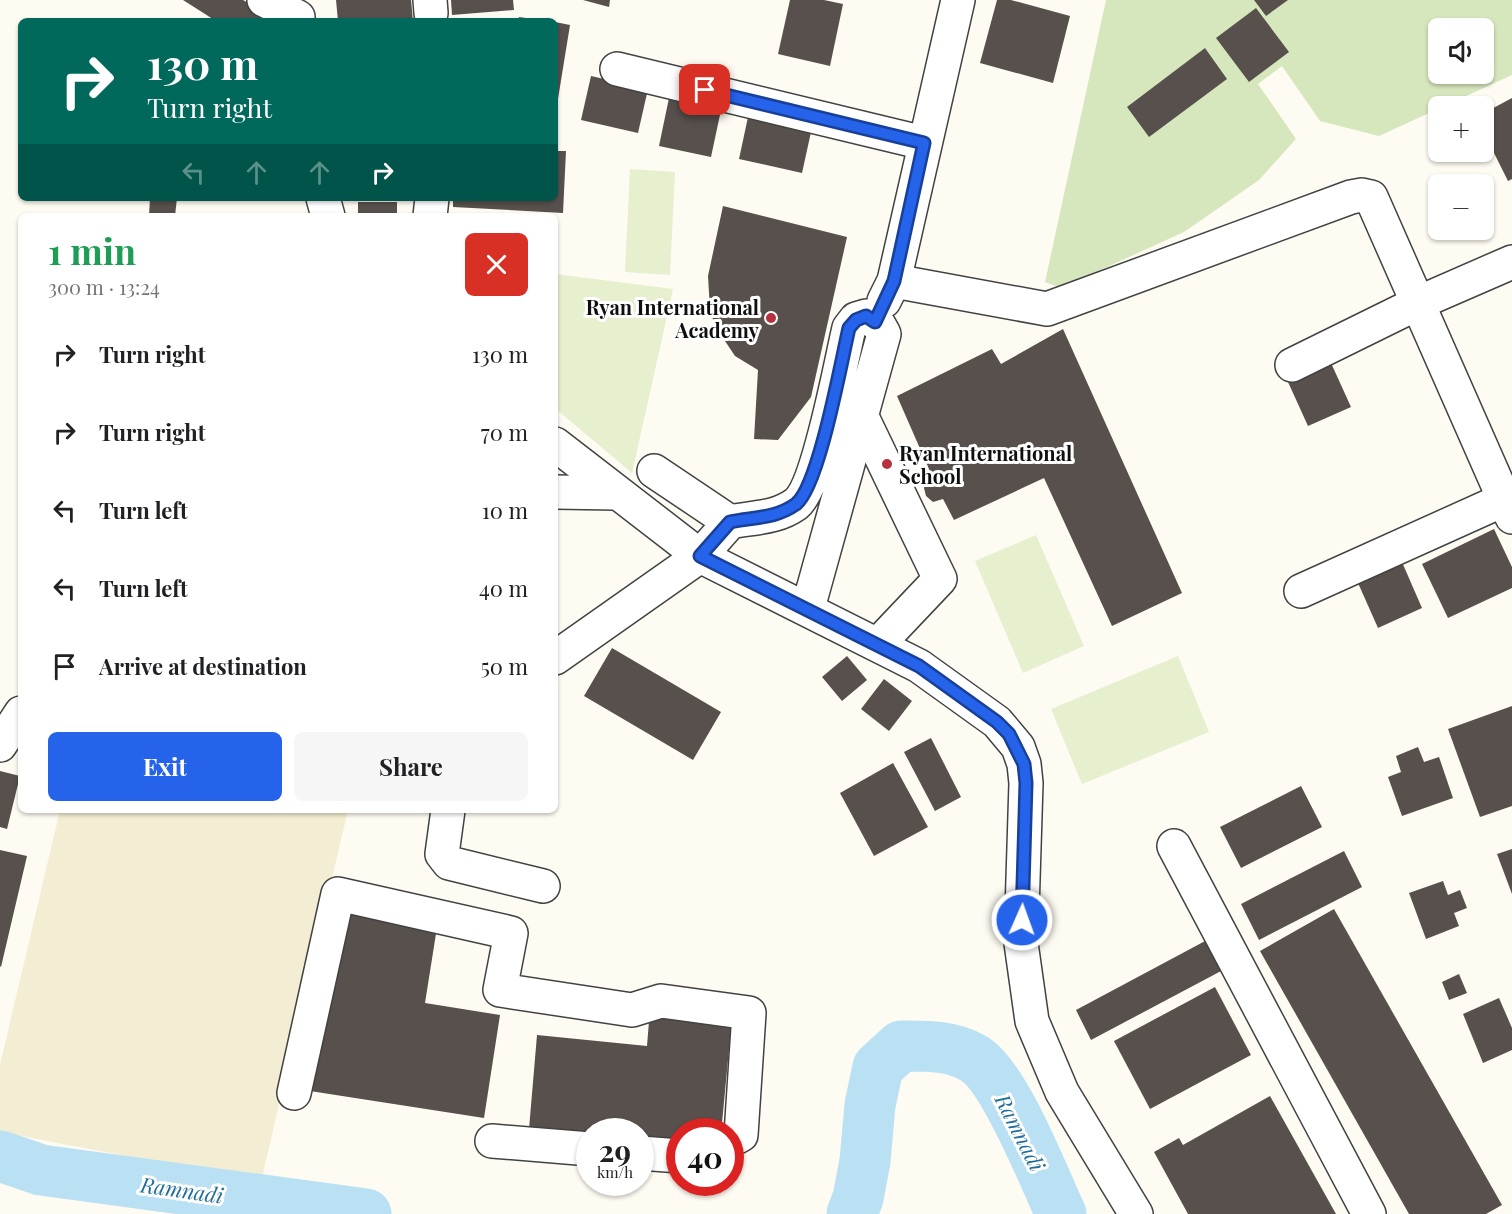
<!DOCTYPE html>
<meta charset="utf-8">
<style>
body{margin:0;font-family:"Playfair Display",serif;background:#f6f6f6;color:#202124;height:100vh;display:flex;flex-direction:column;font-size:22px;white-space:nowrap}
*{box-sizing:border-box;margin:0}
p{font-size:20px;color:#757577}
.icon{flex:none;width:33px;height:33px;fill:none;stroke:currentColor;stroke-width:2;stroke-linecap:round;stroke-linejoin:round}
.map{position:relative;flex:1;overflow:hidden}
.panel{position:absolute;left:18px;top:213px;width:540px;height:600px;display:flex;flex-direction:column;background:#fff;border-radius:9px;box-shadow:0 2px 4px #0004}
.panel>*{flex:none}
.top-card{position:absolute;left:18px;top:18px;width:540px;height:183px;border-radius:9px;box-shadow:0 2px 4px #0004;background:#00695c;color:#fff;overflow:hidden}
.tools{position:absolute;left:1428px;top:18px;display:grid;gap:12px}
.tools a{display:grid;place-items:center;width:66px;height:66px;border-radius:9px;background:#fff;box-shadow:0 2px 4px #0004;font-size:30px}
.speed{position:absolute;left:576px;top:1118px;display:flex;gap:12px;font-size:30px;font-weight:700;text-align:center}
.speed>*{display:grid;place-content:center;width:78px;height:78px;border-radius:50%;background:#fff;box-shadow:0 2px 4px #0004;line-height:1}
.speed small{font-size:15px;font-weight:400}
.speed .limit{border:9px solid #d22;background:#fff;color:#111}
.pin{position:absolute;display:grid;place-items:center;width:51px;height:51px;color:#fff;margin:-26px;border-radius:12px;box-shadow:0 3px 9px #0006}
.me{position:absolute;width:66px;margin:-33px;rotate:2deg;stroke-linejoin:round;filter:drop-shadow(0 0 4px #0008)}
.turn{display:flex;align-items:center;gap:21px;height:126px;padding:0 30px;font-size:27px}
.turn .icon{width:78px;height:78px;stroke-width:2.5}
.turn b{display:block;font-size:42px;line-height:51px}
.lanes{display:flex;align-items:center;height:57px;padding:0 30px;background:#0003;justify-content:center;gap:30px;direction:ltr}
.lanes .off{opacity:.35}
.round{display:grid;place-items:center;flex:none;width:63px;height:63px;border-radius:9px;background:#f6f6f6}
.overview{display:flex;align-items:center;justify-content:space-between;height:102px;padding:0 30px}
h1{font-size:36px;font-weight:700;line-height:45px;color:#1e9e55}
.cta{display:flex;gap:12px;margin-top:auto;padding:12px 30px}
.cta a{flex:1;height:69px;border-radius:9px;background:#2563eb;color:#fff;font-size:24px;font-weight:700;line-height:69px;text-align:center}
.cta a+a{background:#f6f6f6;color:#202124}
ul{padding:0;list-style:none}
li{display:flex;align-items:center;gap:18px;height:78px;padding:0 30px}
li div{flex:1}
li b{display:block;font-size:22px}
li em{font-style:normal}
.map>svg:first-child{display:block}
.farmland{fill:#f3eed3}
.green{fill:#d6e7bd;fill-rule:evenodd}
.pitch{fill:#e6efce}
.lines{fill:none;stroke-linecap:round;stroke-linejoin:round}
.river{stroke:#bae1f3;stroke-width:51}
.building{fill:#57504c}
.minor-casing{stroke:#424242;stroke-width:36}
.minor{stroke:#fff;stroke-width:33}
.route-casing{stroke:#184099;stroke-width:15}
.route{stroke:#2563eb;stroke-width:10}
.poi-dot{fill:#b82f3e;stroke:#fff;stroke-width:2}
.labels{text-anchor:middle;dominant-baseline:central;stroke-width:6;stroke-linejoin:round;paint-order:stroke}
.poi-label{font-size:20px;font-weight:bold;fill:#0f0f0f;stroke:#fff;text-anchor:end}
.water-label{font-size:21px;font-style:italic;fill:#1f6d9b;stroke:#fff}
</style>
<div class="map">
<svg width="1512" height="1214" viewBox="0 0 1512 1214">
<rect width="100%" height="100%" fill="#fefbf2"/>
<polygon class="farmland" points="60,810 348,810 261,1182 0,1132 0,1065"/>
<path class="green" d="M1106 0H1512V75L1379 136 1320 121 1282 66 1258 84 1296 139 1259 180 1184 232 1061 288 1045 282ZM1438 28H1484V74H1438Z"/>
<g class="pitch">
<polygon points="630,169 675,172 670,275 625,272"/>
<polygon points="555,274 673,289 632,473 555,408"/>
<polygon points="1036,535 1084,646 1023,673 975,561"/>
<polygon points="1178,656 1209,732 1082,784 1051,709"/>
</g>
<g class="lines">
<g class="river">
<polyline points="0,1156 41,1170 366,1214"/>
<path d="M852 1214 858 1198 865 1161 870 1105 878 1067 901 1046C925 1046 952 1045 973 1058 1005 1076 1044 1178 1061 1214"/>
</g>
</g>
<g class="building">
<polygon points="183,0 243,0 279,21 216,21"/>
<polygon points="336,0 411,0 413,21 338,21"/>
<polygon points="451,0 513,0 514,10 452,15"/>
<polygon points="583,0 610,0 609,7"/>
<polygon points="790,0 824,0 843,4 830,66 778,54"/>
<polygon points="997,0 1011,0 1070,16 1053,83 980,63"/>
<polygon points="1254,0 1288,0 1266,16"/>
<polygon points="1256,8 1289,52 1249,82 1216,38"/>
<polygon points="519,17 539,20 539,21 518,21"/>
<polygon points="555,22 570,25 557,105 555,105"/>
<polygon points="1205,48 1227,79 1149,137 1127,107"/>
<polygon points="591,76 648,89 638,133 581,120"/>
<polygon points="669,98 721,110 711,157 659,146"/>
<polygon points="1512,98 1512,179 1508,181 1484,133 1484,113"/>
<polygon points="748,117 811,132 802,173 739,159"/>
<polygon points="555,151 566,151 563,213 453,207 453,198 555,198"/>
<polygon points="150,198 177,198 175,216 149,216"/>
<rect x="358" y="202" width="39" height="14"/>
<polygon points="723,206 847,237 811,397 778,440 754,439 758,370 735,356 715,326 710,310 708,276"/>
<polygon points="1063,329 1182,593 1112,626 1044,478 954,520 943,499 933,502 926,496 924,488 926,481 932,476 897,396 992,349 1001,364"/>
<polygon points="1331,363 1351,407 1308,426 1288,382"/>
<polygon points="1494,529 1512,567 1512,588 1448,618 1422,564"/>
<polygon points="1398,553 1422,608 1378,628 1354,574"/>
<polygon points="612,648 721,712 693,760 584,696"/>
<polygon points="847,656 867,680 842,701 822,677"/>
<polygon points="884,679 912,701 889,731 861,709"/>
<polygon points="1512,706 1512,806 1480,817 1448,729"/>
<polygon points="931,738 961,797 935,811 904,752"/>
<polygon points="1418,747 1424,762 1439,757 1453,798 1402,816 1388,777 1401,772 1396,756"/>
<polygon points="893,763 928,827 874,856 840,793"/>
<polygon points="0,771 20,776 7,829 0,827"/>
<polygon points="1301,786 1322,827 1241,868 1220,827"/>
<polygon points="1512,849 1512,894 1497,854"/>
<polygon points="0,850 27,856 1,967 0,966"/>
<polygon points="1344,851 1362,887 1259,940 1241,904"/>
<polygon points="1443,881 1448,895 1460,890 1467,908 1454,913 1459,926 1426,939 1409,893"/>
<polygon points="340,906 438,921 425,1003 500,1015 484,1118 310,1091"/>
<polygon points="1334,909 1502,1205 1486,1214 1409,1214 1260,951"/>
<polygon points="1207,940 1223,970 1091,1040 1076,1010"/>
<polygon points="1459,974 1467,993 1449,1000 1442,982"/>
<polygon points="1215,987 1251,1055 1150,1109 1114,1041"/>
<polygon points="1499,998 1512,1028 1512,1050 1483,1063 1463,1014"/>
<polygon points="650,1009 732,1017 722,1123 715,1131 680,1131 680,1142 640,1139 640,1131 590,1131 590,1134 529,1129 537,1035 647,1046"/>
<polygon points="1270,1096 1336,1214 1188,1214 1154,1152 1179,1138 1183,1145"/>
</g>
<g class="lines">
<g class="minor-casing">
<g id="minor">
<polyline points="264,0 298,17"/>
<polyline points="430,0 431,13"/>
<polyline points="617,69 924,143"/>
<polyline points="323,198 328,216"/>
<polyline points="430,216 432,198"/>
<polyline points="894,281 1047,309 1351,197 1362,195 1371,197 1512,517"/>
<polyline points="884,301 894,281 958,0"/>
<polyline points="1292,365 1418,303 1512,262"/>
<polyline points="861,415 940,579 885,637"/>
<polyline points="555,444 700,556 919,666 997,722 1018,747 1024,764 1026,783 1021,943 1032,1021 1062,1092 1136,1214"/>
<polyline points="654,471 730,522"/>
<polyline points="555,492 616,493"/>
<polyline points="1301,591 1512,496"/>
<path d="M555 658 700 556 730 522C753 517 775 519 796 504 819 486 841 361 849 328L856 319 866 316 879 325 884 334 808 608"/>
<polyline points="0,745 21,713"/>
<polyline points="448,810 442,854 449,863 543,886"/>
<polyline points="1174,846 1369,1214"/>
<polyline points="294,1093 338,894 511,933 500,990 632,1010 661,1001 749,1013 741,1135 730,1141"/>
<polyline points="492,1141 590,1149"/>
<polyline points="640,1153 680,1156"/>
</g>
</g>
<use href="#minor" class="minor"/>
</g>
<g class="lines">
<g class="route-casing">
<path id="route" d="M705 90 924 143 894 281 875 322 866 316 856 320 849 328C841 362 819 486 796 504 775 519 753 517 730 522L700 556 919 666 997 722 1009 734 1024 764 1026 783 1022 920"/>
</g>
<use href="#route" class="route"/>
</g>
<g class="poi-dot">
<circle cx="771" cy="318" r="6"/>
<circle cx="887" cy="464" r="6"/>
</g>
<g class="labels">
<g class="poi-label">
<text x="759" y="306">Ryan International<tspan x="759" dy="23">Academy</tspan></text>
<text x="899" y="452" text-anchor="start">Ryan International<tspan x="899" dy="23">School</tspan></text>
</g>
<g class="water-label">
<text transform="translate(1021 1132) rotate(63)">Ramnadi</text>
<text transform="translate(182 1189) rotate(8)">Ramnadi</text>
</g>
</g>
</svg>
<div class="tools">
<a><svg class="icon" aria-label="sound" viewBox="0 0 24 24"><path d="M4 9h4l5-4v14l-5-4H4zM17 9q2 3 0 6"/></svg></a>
<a>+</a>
<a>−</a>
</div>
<div class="speed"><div>29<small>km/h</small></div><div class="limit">40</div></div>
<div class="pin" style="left:705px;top:90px;background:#d93025"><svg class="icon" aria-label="arrive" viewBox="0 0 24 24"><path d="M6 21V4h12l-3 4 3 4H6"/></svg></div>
<svg class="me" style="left:1022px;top:920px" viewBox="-20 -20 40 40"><circle r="17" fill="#2563eb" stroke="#fff" stroke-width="3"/><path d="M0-11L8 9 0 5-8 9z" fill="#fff"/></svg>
<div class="top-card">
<div class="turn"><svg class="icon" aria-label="right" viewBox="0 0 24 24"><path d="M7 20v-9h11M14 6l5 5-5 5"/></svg><div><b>130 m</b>Turn right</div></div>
<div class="lanes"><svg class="icon off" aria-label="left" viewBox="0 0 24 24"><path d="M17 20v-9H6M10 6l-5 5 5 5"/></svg><svg class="icon off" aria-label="ahead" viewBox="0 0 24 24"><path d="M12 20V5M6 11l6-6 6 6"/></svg><svg class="icon off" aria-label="ahead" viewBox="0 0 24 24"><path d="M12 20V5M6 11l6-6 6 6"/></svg><svg class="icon" aria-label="right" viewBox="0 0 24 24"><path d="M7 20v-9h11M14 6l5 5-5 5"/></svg></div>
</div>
<section class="panel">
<div class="overview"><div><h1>1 min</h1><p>300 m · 13:24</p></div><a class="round" style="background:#d93025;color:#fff"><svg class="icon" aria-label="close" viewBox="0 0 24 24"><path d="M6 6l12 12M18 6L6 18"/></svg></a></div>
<ul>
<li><svg class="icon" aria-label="right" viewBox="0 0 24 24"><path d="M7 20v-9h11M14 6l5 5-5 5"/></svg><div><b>Turn right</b></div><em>130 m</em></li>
<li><svg class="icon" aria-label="right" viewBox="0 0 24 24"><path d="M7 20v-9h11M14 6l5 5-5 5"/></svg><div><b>Turn right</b></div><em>70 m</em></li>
<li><svg class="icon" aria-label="left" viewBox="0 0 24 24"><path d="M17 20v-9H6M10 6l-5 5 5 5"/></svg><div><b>Turn left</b></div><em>10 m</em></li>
<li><svg class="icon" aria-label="left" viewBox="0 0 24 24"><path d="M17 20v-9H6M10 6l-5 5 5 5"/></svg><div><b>Turn left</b></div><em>40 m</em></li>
<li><svg class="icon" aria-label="arrive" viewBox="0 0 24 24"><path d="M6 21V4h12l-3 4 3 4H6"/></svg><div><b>Arrive at destination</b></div><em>50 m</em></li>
</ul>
<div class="cta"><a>Exit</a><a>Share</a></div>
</section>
</div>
